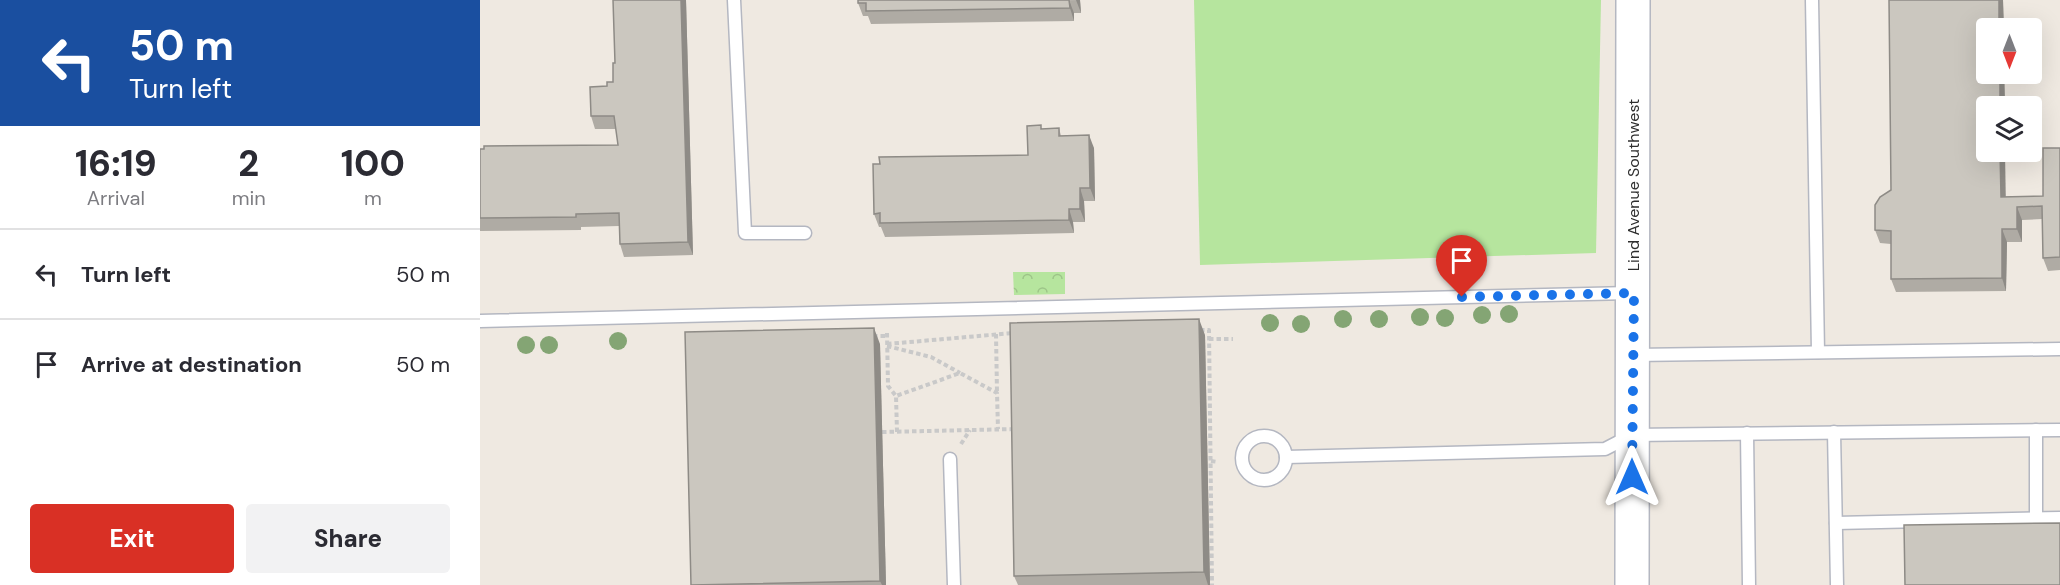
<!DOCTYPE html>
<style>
body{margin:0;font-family:"DM Sans",sans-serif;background:#f2f2f3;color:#2b2b33;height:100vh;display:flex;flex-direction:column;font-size:22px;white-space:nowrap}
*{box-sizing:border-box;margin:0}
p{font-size:20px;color:#7c7c81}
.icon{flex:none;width:33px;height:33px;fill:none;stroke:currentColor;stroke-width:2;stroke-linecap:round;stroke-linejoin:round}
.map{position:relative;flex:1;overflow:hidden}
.sheet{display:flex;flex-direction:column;background:#fff;width:480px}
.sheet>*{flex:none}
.banner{background:#1a4fa0;color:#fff;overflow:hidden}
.needle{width:39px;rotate:180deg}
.tools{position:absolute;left:1496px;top:18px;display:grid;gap:12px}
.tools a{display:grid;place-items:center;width:66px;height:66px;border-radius:6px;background:#fff;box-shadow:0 6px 24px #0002;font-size:30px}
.pin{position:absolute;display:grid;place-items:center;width:51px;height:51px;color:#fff;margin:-62px -26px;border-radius:50% 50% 50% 0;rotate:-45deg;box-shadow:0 0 6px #0007}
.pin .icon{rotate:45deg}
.me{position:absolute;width:66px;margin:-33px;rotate:0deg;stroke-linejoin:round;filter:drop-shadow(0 0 4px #0008)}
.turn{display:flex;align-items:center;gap:21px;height:126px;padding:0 30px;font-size:27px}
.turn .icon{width:78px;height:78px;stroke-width:2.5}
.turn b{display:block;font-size:42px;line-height:51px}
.eta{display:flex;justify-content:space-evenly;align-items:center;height:102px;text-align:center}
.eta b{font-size:36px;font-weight:800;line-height:42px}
.action{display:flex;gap:12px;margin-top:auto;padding:12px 30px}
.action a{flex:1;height:69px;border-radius:6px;background:#d93025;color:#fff;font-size:24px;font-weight:800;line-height:69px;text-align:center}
.action a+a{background:#f2f2f3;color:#2b2b33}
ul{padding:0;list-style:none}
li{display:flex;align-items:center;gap:18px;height:90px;padding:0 30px;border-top:2px solid #e1e1e2}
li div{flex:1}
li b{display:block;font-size:22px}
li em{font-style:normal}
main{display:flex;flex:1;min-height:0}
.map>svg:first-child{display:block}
.grass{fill:#b6e59e}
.forest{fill:url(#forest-crowns)}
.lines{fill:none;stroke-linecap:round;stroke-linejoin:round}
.lane-casing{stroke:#b4b7c1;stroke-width:15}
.secondary-casing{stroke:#b4b7c1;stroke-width:36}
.path{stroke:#c9c9c9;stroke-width:4;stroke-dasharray:4.5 3;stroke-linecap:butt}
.lane{stroke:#fff;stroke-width:12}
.secondary{stroke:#fff;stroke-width:33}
.tree{fill:#84a574}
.wall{fill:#afaba4}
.shaded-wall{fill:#8e8b86}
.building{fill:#cbc7bf;stroke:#8e8b86;stroke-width:1.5}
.route{stroke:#1a73e8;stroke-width:10;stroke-dasharray:0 18}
.labels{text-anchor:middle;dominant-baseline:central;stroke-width:4.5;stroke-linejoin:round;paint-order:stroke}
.street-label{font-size:16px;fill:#2e2e2e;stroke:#fff}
</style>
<main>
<section class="sheet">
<div class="banner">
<div class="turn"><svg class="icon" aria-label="left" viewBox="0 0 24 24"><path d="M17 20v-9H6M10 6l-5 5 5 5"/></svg><div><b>50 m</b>Turn left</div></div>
</div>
<div class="eta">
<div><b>16:19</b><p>Arrival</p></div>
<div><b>2</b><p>min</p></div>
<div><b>100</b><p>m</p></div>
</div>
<ul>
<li><svg class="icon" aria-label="left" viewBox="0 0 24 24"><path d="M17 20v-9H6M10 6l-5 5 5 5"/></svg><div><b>Turn left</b></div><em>50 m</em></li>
<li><svg class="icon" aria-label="arrive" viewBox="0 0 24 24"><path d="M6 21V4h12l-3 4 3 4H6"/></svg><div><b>Arrive at destination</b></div><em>50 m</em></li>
</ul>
<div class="action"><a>Exit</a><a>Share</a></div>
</section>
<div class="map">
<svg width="1580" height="585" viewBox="0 0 1580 585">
<defs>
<pattern id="forest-crowns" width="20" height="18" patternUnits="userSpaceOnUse" patternTransform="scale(1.5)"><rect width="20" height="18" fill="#b6e59e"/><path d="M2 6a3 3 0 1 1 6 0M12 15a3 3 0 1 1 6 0" fill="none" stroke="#9dc588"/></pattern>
</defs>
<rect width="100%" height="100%" fill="#efe9e1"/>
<polygon class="grass" points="714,0 1121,0 1116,253 720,265"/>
<polygon class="forest" points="533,272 585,272 585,294 534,295"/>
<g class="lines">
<g class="lane-casing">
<g id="lane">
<polyline points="254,0 265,233 325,233"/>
<polyline points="1332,0 1338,352"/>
<polyline points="0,321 1150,293"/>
<polyline points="1154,355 1580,349"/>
<polyline points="1556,430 1556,519"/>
<polyline points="1354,432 1357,585"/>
<polyline points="1267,433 1269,585"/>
<circle cx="784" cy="458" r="22"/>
<polyline points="806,457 1125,449 1152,435 1580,430"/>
<polyline points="470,459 474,585"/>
<polyline points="1356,523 1580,518"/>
</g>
</g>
<g class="secondary-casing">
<polyline id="secondary" points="1152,585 1153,0"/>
</g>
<g class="path">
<polyline points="720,330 729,330 732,585"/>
<polyline points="407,333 408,386 416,396"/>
<polyline points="516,334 517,392"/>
<polyline points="393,336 407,336"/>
<polyline points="729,339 753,339"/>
<polyline points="407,344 533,333"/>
<polyline points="407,346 451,357 480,373"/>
<polyline points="402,432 536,429"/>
<polyline points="417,432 416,396 480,373 517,393 518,429"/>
<polyline points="481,444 490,430"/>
<polyline points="731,461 738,462"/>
</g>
<use href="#lane" class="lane"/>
<use href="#secondary" class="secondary"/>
</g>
<g class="tree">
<circle cx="1029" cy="314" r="9"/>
<circle cx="1002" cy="315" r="9"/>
<circle cx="940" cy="317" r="9"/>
<circle cx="965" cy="318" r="9"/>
<circle cx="863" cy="319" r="9"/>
<circle cx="899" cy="319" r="9"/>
<circle cx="790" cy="323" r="9"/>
<circle cx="821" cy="324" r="9"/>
<circle cx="138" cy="341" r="9"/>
<circle cx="46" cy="345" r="9"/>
<circle cx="69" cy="345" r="9"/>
</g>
<g class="wall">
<polygon points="133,0 206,0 213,255 144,257 140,244 139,226 101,227 101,230 0,231 0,149 138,145 136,129 115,129 111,116 127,86 133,82 135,63"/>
<polygon points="600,0 601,13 594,13 594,21 391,24 388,16 383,16 378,3"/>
<polygon points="1409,0 1523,0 1525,106 1506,106 1525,197 1563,196 1580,148 1580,270 1568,271 1563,258 1562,219 1542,220 1542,242 1527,242 1526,291 1416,292 1411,279 1411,244 1400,243 1395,230 1411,190"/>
<polygon points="579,128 581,136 614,148 615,201 604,201 605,222 593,222 594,233 405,237 401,227 399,227 394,214 548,155 562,129"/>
<polygon points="725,335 730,585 538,585 534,576"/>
<polygon points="400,344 406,585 211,585"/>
</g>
<g class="shaded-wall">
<polygon points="201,0 206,0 213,255 208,242"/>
<polygon points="589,0 594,13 594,21 590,8"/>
<polygon points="596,0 600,0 601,13"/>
<polygon points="1519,0 1523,0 1524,28 1519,28"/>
<polygon points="1520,74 1524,74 1525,106 1520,106"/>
<polygon points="609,135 614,148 615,201 610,188"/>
<polygon points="1520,152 1525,152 1526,210 1521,197"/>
<polygon points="600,188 604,201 605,222 600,209"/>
<polygon points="1537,207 1542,220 1542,242 1537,229"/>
<polygon points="589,209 593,222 594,233 589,220"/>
<polygon points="1522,229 1527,242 1526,291 1522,278"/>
<polygon points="719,319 725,335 730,585 728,585 724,572"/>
<polygon points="394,328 400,344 406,585 402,585 400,581"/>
</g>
<g class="building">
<polygon points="133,0 201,0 208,242 140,244 139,213 96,214 96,217 0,218 0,149 4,149 4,146 138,145 134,116 111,116 110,87 127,86 127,82 133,82 133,63 135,63"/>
<polygon points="378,0 589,0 590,8 386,11 386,3 378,3"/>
<polygon points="1409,0 1519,0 1519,28 1506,28 1506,74 1520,74 1520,106 1506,106 1506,152 1520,152 1521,197 1563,196 1563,148 1580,148 1580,257 1563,258 1562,206 1537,207 1537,229 1522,229 1522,278 1411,279 1411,231 1395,230 1395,205 1400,197 1411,190"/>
<polygon points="561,125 561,129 579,128 579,136 609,135 610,188 600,188 600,209 589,209 589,220 400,223 400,213 394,214 393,164 400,164 399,157 548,155 547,126"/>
<polygon points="719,319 724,572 534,576 530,323"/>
<polygon points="394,328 400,581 211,585 205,332"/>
<polygon points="1580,523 1580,585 1425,585 1424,525"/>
</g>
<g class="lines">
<polyline class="route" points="982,297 1154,293 1152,477"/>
</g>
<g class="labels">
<g class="street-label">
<text transform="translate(1153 185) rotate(-90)">Lind Avenue Southwest</text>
</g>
</g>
</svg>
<div class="tools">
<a><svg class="needle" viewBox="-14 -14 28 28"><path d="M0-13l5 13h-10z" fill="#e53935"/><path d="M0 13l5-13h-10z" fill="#7c7c81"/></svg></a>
<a><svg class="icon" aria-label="layers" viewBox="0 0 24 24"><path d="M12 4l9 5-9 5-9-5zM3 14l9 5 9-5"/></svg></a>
</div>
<div class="pin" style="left:982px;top:297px;background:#d93025"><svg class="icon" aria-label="arrive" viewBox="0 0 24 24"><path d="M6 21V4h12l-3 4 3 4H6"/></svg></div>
<svg class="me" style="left:1152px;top:477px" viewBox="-20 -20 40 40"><path d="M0-17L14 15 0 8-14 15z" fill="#1a73e8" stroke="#fff" stroke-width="4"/></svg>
</div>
</main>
